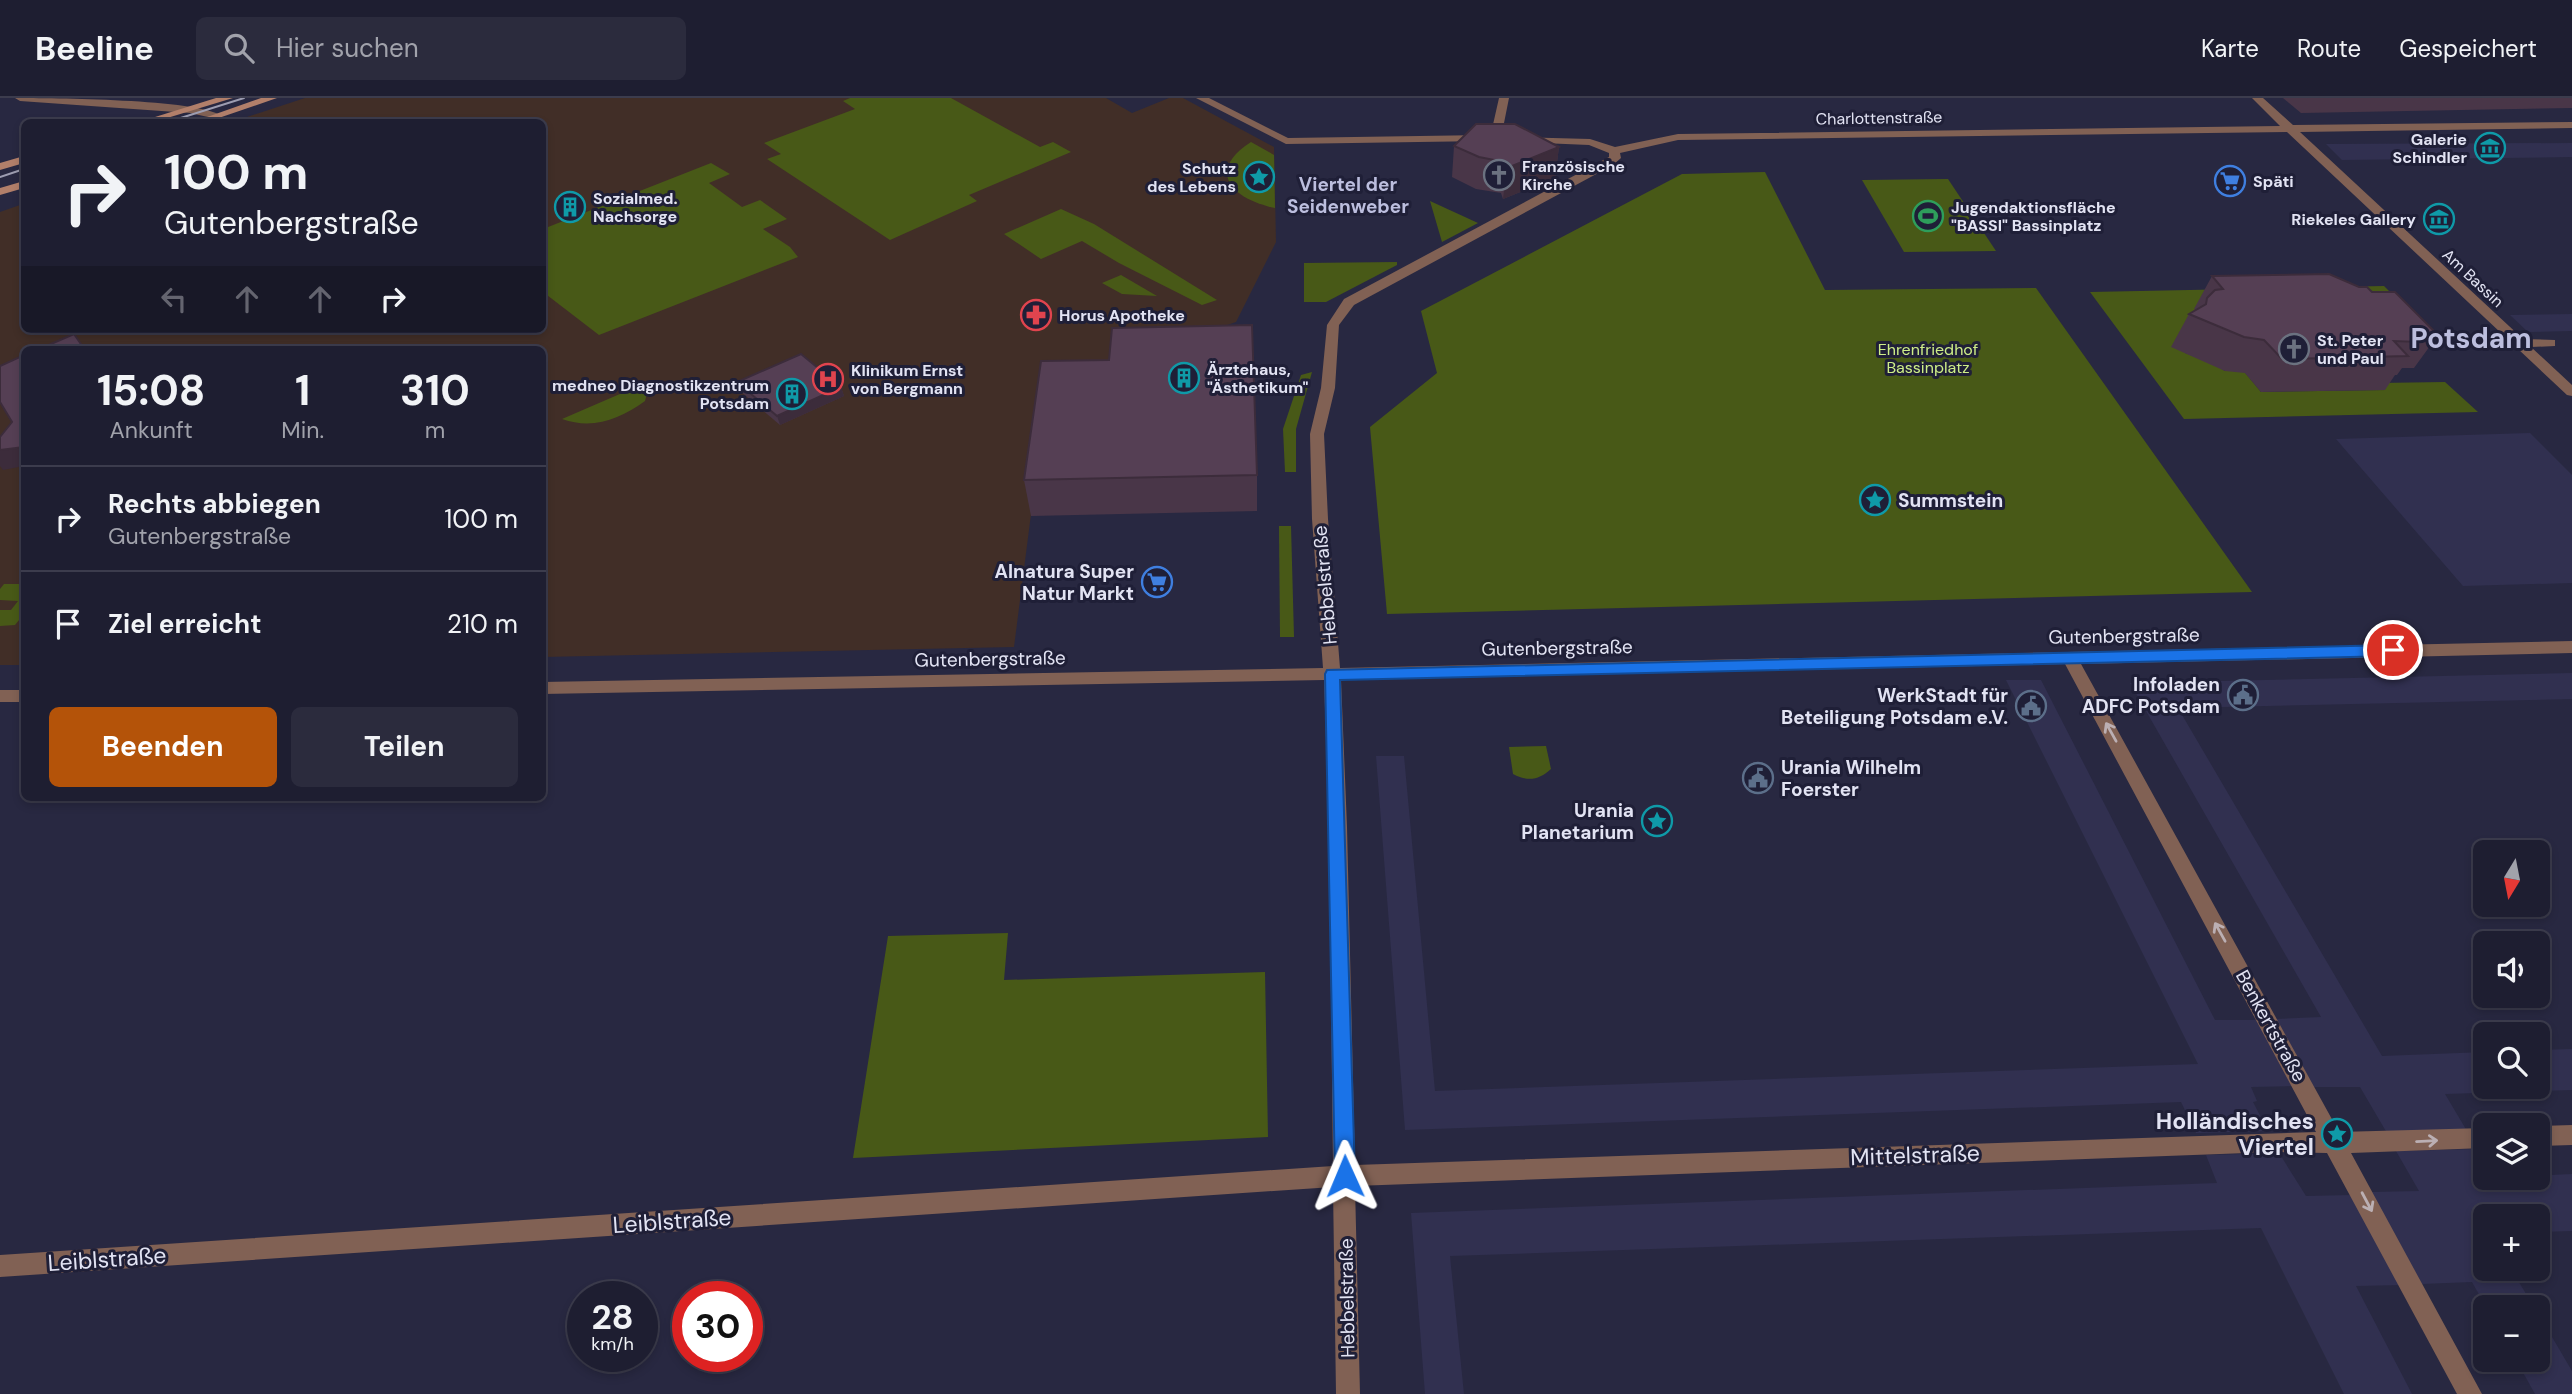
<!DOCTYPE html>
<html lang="de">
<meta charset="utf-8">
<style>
body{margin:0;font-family:"DM Sans",sans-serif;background:#2b2b3d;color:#f1f3f6;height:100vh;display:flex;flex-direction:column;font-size:26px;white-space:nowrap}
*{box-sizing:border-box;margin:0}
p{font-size:23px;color:#a1a2ab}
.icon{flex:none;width:38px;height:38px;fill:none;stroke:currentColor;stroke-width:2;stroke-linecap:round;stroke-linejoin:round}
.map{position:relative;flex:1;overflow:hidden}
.sheet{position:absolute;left:21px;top:248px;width:525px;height:455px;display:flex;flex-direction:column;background:#1e1e31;border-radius:10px;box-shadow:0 4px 10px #0003,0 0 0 2px #3c3c4d}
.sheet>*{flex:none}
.guide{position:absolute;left:21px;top:21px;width:525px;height:214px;border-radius:10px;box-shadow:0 4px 10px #0003,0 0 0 2px #3c3c4d;background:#1e1e31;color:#f1f3f6;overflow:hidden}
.needle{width:46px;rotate:190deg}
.buttons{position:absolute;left:2473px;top:742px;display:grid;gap:14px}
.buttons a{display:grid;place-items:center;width:77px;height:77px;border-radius:10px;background:#1e1e31;box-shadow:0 4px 10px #0003,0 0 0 2px #3c3c4d;font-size:35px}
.speed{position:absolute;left:567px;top:1183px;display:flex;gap:14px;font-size:35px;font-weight:700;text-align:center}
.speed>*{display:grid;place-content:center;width:91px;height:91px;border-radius:50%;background:#1e1e31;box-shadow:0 4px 10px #0003,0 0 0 2px #3c3c4d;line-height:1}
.speed small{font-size:18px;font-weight:400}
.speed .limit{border:10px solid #d22;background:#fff;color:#111}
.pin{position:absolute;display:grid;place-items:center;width:60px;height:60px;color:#fff;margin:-30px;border:4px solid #fff;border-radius:50%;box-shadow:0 2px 7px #0007}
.me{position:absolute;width:77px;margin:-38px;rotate:359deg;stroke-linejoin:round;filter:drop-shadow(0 0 5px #0008)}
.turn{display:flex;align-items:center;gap:24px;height:147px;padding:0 28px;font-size:32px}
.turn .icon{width:91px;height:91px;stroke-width:2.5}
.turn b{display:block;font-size:49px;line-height:60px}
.lanes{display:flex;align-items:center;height:66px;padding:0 28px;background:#0003;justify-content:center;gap:35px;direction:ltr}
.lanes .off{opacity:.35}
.eta{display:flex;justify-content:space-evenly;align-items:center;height:119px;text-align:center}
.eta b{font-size:42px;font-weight:700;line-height:49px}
.primary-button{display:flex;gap:14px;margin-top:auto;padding:14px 28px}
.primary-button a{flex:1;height:80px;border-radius:10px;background:#b45309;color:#fff;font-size:28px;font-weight:700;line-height:80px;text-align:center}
.primary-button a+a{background:#2b2b3d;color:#f1f3f6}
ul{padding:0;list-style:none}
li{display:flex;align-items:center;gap:21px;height:105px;padding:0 28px;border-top:2px solid #3c3c4d}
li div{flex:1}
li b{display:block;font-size:26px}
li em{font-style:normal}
header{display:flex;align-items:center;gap:42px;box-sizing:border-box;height:98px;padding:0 35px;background:#1e1e31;border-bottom:2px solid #3c3c4d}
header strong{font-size:33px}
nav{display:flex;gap:38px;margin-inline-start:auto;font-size:24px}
.search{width:490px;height:63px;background:#2b2b3d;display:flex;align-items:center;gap:18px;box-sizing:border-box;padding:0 24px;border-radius:10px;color:#a1a2ab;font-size:26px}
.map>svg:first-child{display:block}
.built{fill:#313050}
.medical{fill:#412e27}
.green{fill:#485917}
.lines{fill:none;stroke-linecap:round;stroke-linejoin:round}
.street{fill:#816154;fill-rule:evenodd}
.secondary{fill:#b27f6a;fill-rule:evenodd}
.tram{stroke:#9d9db1;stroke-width:2}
.wall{fill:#493648}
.shaded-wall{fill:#3c2c3b}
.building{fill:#553f54;stroke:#3c2c3b;stroke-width:2}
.oneway{stroke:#bbafb3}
.route{fill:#1a73e8;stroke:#114b97;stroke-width:2}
.labels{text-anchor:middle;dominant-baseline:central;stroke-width:6;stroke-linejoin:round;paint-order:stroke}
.far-street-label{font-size:16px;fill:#e2e3f3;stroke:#1f1f37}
.far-poi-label{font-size:16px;font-weight:bold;fill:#e2e3f3;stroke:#1f1f37;text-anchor:start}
.far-park-label{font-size:16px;fill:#ceee88;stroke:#1f1f37}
.far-quarter-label{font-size:19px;font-weight:bold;fill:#bcbede;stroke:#1f1f37}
.poi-label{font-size:19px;font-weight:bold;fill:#e2e3f3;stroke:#1f1f37;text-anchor:end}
.street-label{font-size:19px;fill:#e2e3f3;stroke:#1f1f37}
.near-poi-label{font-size:23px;font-weight:bold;fill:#e2e3f3;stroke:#1f1f37;text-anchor:end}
.near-street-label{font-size:23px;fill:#e2e3f3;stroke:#1f1f37}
.far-town-label{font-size:28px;font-weight:bold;fill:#bcbede;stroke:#1f1f37}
</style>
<header>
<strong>Beeline</strong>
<div class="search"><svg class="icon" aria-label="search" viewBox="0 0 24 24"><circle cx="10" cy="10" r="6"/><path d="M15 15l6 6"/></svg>Hier suchen</div>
<nav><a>Karte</a><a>Route</a><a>Gespeichert</a></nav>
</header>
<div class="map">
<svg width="2572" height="1296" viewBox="0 0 2572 1296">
<rect width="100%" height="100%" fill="#282841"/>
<g class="built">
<polygon points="2572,45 2572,59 2342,62 2326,46"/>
<polygon points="2572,216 2572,233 2528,234 2510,217"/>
<polygon points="2530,335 2572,377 2572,485 2463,488 2336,341"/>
<polygon points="2572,575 2572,601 2178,610 2382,958 2485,954 2485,989 2538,989 2538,952 2572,951 2572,992 2445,996 2467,1033 2387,1035 2360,989 2314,989 2276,921 2321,919 2130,585"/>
<polygon points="2006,582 2041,582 2215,922 2259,922 2294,988 2251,989 2257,1003 2253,1004 2268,1033 2196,1035 2181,1004 1405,1032 1376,658 1404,658 1435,993 2198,966"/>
<polygon points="2477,1051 2485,1065 2485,1080 2572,1076 2572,1133 2538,1134 2538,1118 2485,1118 2485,1171 2511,1171 2534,1209 2486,1209 2472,1184 2422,1186 2371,1094 2419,1093 2396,1053"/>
<polygon points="2279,1055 2306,1098 2353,1097 2402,1187 2356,1188 2412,1296 2344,1296 2261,1130 1450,1158 1464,1296 1425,1296 1411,1115 2217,1085 2206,1057"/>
<polygon points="2538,1215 2572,1273 2572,1296 2535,1296 2516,1262 2538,1262"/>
</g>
<polygon class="medical" points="305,0 1106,0 1132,15 1169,0 1183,0 1274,49 1276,144 1236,224 1116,265 1046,299 1014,549 543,559 542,252 24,252 24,567 0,567 0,114 20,107 24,110 24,231 542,231 542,24 232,24"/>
<g class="green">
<polygon points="850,0 951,0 1040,49 1053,44 1071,54 969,97 977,103 890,142 767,61 781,56 764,45 855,11 843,3"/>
<path d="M1251 44 1274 57 1275 110C1234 102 1204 74 1251 44Z"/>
<polygon points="711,65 730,76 709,85 742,109 760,102 787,121 763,131 790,149 798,159 599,237 543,194 543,131"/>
<polygon points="1765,74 1825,192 2036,190 2252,494 1387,516 1370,329 1437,275 1421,213 1682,76"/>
<polygon points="1948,81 1996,153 1904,154 1862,82"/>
<polygon points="1430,103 1478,125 1442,144"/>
<polygon points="1061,111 1094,126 1217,202 1202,207 1119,165 1082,143 1041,161 1004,136"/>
<polygon points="1397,164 1397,167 1326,204 1304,204 1304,165"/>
<polygon points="1121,177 1157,198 1122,196 1102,185"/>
<polygon points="2384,188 2415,219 2205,224 2185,255 2210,264 2225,273 2242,271 2261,294 2385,292 2378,285 2445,284 2478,314 2184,321 2090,194"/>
<polygon points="1312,274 1296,331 1296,374 1285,374 1283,331 1301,277"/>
<path d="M643 286 648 292 645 303C620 321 593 332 562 321Z"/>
<polygon points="1279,428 1291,428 1294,539 1280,539"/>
<polygon points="4,486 24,486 24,516 15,527 0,528 0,512 11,512 18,503 0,502 0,491"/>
<path d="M1546 648 1551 671C1539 682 1528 684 1513 676L1509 649Z"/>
<polygon points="1008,835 1004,882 1265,874 1268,1039 853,1060 888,838"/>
</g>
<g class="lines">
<g class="street">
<path d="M15 0C51 0 198 1 222 18L217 21 190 15 20 3Z"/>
<polygon points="1196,0 1209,0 1288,40 1485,37 1490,40 1485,43 1286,46"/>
<polygon points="1499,0 1509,0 1503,30 1511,40 1506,43 1492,31"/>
<path d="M2252 0H2263L2293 27 2572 24V30L2300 34 2523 241 2555 242V248L2531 249 2572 287V298L2567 297 2287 34 1678 42 1620 55 1621 60 1613 67 1354 207 1339 227 1335 290 1324 336 1328 421 1340 570 2572 543V555L2081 566 2339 1034 2485 1030V1050L2351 1055 2482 1296H2457L2327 1055 2274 1054 1355 1088 1360 1296H1336L1333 1089 0 1179V1157L1333 1068 1329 729 1324 582 542 596V584L1323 570 1312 421 1310 336 1321 290 1327 227 1344 201 1609 59V55L1589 47 1520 44 1516 43V39L1590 41 1615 49 1678 36 2280 28ZM2065 566 2316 1034 1355 1067 1347 729 1341 582Z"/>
<rect x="0" y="592" width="24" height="12"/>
<polygon points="2572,1027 2572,1047 2538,1048 2538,1028"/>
</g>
<g class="secondary">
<polygon points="216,0 233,0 154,24 139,24"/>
<polygon points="261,0 277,0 207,24 193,24"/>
<polygon points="24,58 24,65 0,72 0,65"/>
<polygon points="24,83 24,90 0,97 0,90"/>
</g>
<g class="tram">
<polyline points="168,24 244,0"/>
<polyline points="0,79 24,71"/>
</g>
</g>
<g class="wall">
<polygon points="2283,0 2572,0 2572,10 2301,15"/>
<polygon points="1454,48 1559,49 1555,80 1503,101 1501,95 1476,91 1452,79"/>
<polygon points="2212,178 2372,194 2438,237 2414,270 2402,270 2397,277 2395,277 2385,292 2261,294 2245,275 2225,273 2171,249 2189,216 2196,212 2194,211"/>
<polygon points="737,284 841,289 844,298 780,327 740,293"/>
<polygon points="1257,377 1257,413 1031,418 1024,382"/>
</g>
<g class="shaded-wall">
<polygon points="1559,49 1555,80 1503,101 1507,70"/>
<polygon points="841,289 844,298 780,327 777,318"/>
<polygon points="24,349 24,368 3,372 0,368 0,352"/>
</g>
<g class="building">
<polygon points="1476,26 1515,26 1559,49 1507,70 1505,64 1479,59 1454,48"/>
<polygon points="2329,176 2359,189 2367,189 2372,194 2395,194 2438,237 2414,237 2420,244 2394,243 2408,258 2282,261 2264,242 2244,239 2189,216 2206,206 2207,200 2215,192 2223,191 2212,178"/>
<polygon points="1252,227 1257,377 1024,382 1041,263 1109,262 1112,230"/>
<polygon points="74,236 85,252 37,252"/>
<polygon points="801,256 841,289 777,318 737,284"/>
<polygon points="24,257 24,349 0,352 0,339 12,324 0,304 0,268"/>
</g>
<defs><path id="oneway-shaft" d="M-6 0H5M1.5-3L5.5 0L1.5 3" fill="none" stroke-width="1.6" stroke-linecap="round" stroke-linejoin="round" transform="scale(1.75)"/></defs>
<g class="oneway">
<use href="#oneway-shaft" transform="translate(2111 634) rotate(-119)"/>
<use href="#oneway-shaft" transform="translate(2220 834) rotate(-119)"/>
<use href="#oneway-shaft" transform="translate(2427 1043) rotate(-3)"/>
<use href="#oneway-shaft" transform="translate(2367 1104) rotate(62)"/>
</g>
<polygon class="route" points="2393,547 2400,552 2393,558 1340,582 1355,1078 1352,1084 1345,1087 1338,1084 1335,1078 1325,576 1327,572"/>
<defs>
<g id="museum-ring" transform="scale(1.575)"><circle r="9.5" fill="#1f1f37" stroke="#0f9aa8" stroke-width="1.5"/><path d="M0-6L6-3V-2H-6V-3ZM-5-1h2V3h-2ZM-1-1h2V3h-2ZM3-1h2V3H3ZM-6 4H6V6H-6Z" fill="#0f9aa8"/></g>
<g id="church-ring" transform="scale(1.575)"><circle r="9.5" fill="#1f1f37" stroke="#6b7280" stroke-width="1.5"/><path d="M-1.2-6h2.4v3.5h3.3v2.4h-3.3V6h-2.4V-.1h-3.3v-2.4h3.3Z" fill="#6b7280"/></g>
<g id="sight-ring" transform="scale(1.575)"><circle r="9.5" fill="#1f1f37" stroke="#0f9aa8" stroke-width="1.5"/><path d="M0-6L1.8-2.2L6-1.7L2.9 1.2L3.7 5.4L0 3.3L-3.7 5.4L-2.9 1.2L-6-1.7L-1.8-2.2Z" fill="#0f9aa8"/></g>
<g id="supermarket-ring" transform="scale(1.575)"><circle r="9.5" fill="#1f1f37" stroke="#3f7fe0" stroke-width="1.5"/><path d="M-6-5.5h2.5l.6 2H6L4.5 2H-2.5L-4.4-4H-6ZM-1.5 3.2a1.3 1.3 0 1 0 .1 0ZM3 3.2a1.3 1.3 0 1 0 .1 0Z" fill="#3f7fe0"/></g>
<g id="building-ring" transform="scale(1.575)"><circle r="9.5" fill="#1f1f37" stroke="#0f9aa8" stroke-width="1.5"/><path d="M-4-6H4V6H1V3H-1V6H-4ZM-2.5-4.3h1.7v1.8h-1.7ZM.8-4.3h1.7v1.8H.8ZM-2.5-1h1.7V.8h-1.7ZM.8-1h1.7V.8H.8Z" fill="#0f9aa8"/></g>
<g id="stadium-ring" transform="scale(1.575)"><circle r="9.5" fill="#1f1f37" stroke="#2e9e5b" stroke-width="1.5"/><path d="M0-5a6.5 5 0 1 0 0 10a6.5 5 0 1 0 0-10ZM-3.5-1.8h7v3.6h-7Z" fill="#2e9e5b"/></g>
<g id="pharmacy-ring" transform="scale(1.575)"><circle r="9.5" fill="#1f1f37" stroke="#e0444e" stroke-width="1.5"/><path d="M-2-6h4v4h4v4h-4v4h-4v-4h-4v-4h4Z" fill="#e0444e"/></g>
<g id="hospital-ring" transform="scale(1.575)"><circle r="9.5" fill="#1f1f37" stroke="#e0444e" stroke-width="1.5"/><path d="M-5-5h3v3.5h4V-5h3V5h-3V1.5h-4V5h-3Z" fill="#e0444e"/></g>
<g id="civic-ring" transform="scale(1.575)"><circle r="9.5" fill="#1f1f37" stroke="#5c6f8a" stroke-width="1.5"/><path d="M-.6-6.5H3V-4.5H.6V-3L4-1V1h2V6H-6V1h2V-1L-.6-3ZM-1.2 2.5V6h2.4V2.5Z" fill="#5c6f8a"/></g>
</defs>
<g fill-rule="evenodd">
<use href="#museum-ring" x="2490" y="50"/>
<use href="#church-ring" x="1499" y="77"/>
<use href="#sight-ring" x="1259" y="79"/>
<use href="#supermarket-ring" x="2230" y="83"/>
<use href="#building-ring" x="570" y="109"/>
<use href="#stadium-ring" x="1928" y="118"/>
<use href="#museum-ring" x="2439" y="121"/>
<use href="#pharmacy-ring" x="1036" y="217"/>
<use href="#church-ring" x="2294" y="251"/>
<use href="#building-ring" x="1184" y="280"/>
<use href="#hospital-ring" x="828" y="281"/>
<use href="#building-ring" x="792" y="296"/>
<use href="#sight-ring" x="1875" y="402"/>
<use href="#supermarket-ring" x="1157" y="484"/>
<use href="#civic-ring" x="2243" y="597"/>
<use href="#civic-ring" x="2031" y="608"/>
<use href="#civic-ring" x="1758" y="680"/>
<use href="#sight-ring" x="1657" y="723"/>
<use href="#sight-ring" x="2337" y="1036"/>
</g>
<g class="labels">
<g class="far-street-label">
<text transform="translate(1879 20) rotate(-1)">Charlottenstraße</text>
<text transform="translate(2473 180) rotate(43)">Am Bassin</text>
</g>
<g class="far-poi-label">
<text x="2467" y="41" text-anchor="end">Galerie<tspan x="2467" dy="18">Schindler</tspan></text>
<text x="1522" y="68">Französische<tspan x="1522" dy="18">Kirche</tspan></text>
<text x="1236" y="70" text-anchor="end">Schutz<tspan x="1236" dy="18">des Lebens</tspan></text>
<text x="2253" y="83">Späti</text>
<text x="593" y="100">Sozialmed.<tspan x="593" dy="18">Nachsorge</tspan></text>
<text x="1951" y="109">Jugendaktionsfläche<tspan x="1951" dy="18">"BASSI" Bassinplatz</tspan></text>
<text x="2416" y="121" text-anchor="end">Riekeles Gallery</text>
<text x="1059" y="217">Horus Apotheke</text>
<text x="2317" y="242">St. Peter<tspan x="2317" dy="18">und Paul</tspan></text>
<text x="1207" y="271">Ärztehaus,<tspan x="1207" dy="18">"Ästhetikum"</tspan></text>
<text x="851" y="272">Klinikum Ernst<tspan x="851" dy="18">von Bergmann</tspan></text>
<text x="769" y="287" text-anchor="end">medneo Diagnostikzentrum<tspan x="769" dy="18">Potsdam</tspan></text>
</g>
<g class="far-park-label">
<text x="1928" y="251">Ehrenfriedhof<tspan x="1928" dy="18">Bassinplatz</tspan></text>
</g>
<g class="far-quarter-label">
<text x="1348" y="86">Viertel der<tspan x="1348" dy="22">Seidenweber</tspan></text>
</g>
<g class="poi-label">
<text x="1898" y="402" text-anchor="start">Summstein</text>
<text x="1134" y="473">Alnatura Super<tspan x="1134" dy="22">Natur Markt</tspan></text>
<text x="2220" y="586">Infoladen<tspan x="2220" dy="22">ADFC Potsdam</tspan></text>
<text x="2008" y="597">WerkStadt für<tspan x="2008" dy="22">Beteiligung Potsdam e.V.</tspan></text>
<text x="1781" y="669" text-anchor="start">Urania Wilhelm<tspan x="1781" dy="22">Foerster</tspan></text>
<text x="1634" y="712">Urania<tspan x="1634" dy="22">Planetarium</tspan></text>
</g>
<g class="street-label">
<text transform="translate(1325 487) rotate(-95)">Hebbelstraße</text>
<text transform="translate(2124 538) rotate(-1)">Gutenbergstraße</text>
<text transform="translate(1557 550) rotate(-1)">Gutenbergstraße</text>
<text transform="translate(990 561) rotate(-1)">Gutenbergstraße</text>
<text transform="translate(2271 928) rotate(61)">Benkertstraße</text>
<text transform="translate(1347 1200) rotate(-91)">Hebbelstraße</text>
</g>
<g class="near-poi-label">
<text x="2314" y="1023">Holländisches<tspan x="2314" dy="26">Viertel</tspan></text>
</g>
<g class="near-street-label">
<text transform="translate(1915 1057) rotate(-2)">Mittelstraße</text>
<text transform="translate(672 1123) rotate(-4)">Leiblstraße</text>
<text transform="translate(107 1161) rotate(-4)">Leiblstraße</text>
</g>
<g class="far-town-label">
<text x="2471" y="240">Potsdam</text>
</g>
</g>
</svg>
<div class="buttons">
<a><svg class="needle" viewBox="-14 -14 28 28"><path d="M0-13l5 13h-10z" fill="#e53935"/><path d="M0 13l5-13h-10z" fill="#a1a2ab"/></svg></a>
<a><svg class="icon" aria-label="sound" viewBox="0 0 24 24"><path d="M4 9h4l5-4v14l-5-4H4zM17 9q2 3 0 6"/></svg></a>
<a><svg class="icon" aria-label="search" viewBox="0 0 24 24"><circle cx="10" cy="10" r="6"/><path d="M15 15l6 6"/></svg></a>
<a><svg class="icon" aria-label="layers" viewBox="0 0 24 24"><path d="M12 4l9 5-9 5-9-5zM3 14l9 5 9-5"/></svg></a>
<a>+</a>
<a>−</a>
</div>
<div class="speed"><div>28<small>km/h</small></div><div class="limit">30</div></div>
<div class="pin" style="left:2393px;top:552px;background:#d93025"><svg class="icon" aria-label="arrive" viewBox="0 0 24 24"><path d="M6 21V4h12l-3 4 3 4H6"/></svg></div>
<svg class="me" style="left:1345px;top:1078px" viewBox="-20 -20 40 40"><path d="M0-17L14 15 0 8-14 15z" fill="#1a73e8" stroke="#fff" stroke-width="4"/></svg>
<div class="guide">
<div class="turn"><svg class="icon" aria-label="right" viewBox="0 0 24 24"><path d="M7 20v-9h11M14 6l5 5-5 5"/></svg><div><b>100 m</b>Gutenbergstraße</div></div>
<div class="lanes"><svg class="icon off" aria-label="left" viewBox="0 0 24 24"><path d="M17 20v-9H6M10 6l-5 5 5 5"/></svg><svg class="icon off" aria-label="ahead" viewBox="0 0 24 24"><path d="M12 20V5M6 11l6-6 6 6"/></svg><svg class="icon off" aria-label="ahead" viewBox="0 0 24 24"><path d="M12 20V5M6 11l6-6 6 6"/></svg><svg class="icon" aria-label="right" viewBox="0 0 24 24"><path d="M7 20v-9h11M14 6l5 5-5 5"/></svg></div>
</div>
<section class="sheet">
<div class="eta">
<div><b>15:08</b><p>Ankunft</p></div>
<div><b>1</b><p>Min.</p></div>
<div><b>310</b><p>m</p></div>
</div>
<ul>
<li><svg class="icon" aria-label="right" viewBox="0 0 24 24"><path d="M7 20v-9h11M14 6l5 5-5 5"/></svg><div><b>Rechts abbiegen</b><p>Gutenbergstraße</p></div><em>100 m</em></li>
<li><svg class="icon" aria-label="arrive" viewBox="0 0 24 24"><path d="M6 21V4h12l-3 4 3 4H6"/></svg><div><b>Ziel erreicht</b></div><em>210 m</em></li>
</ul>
<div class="primary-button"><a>Beenden</a><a>Teilen</a></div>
</section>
</div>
